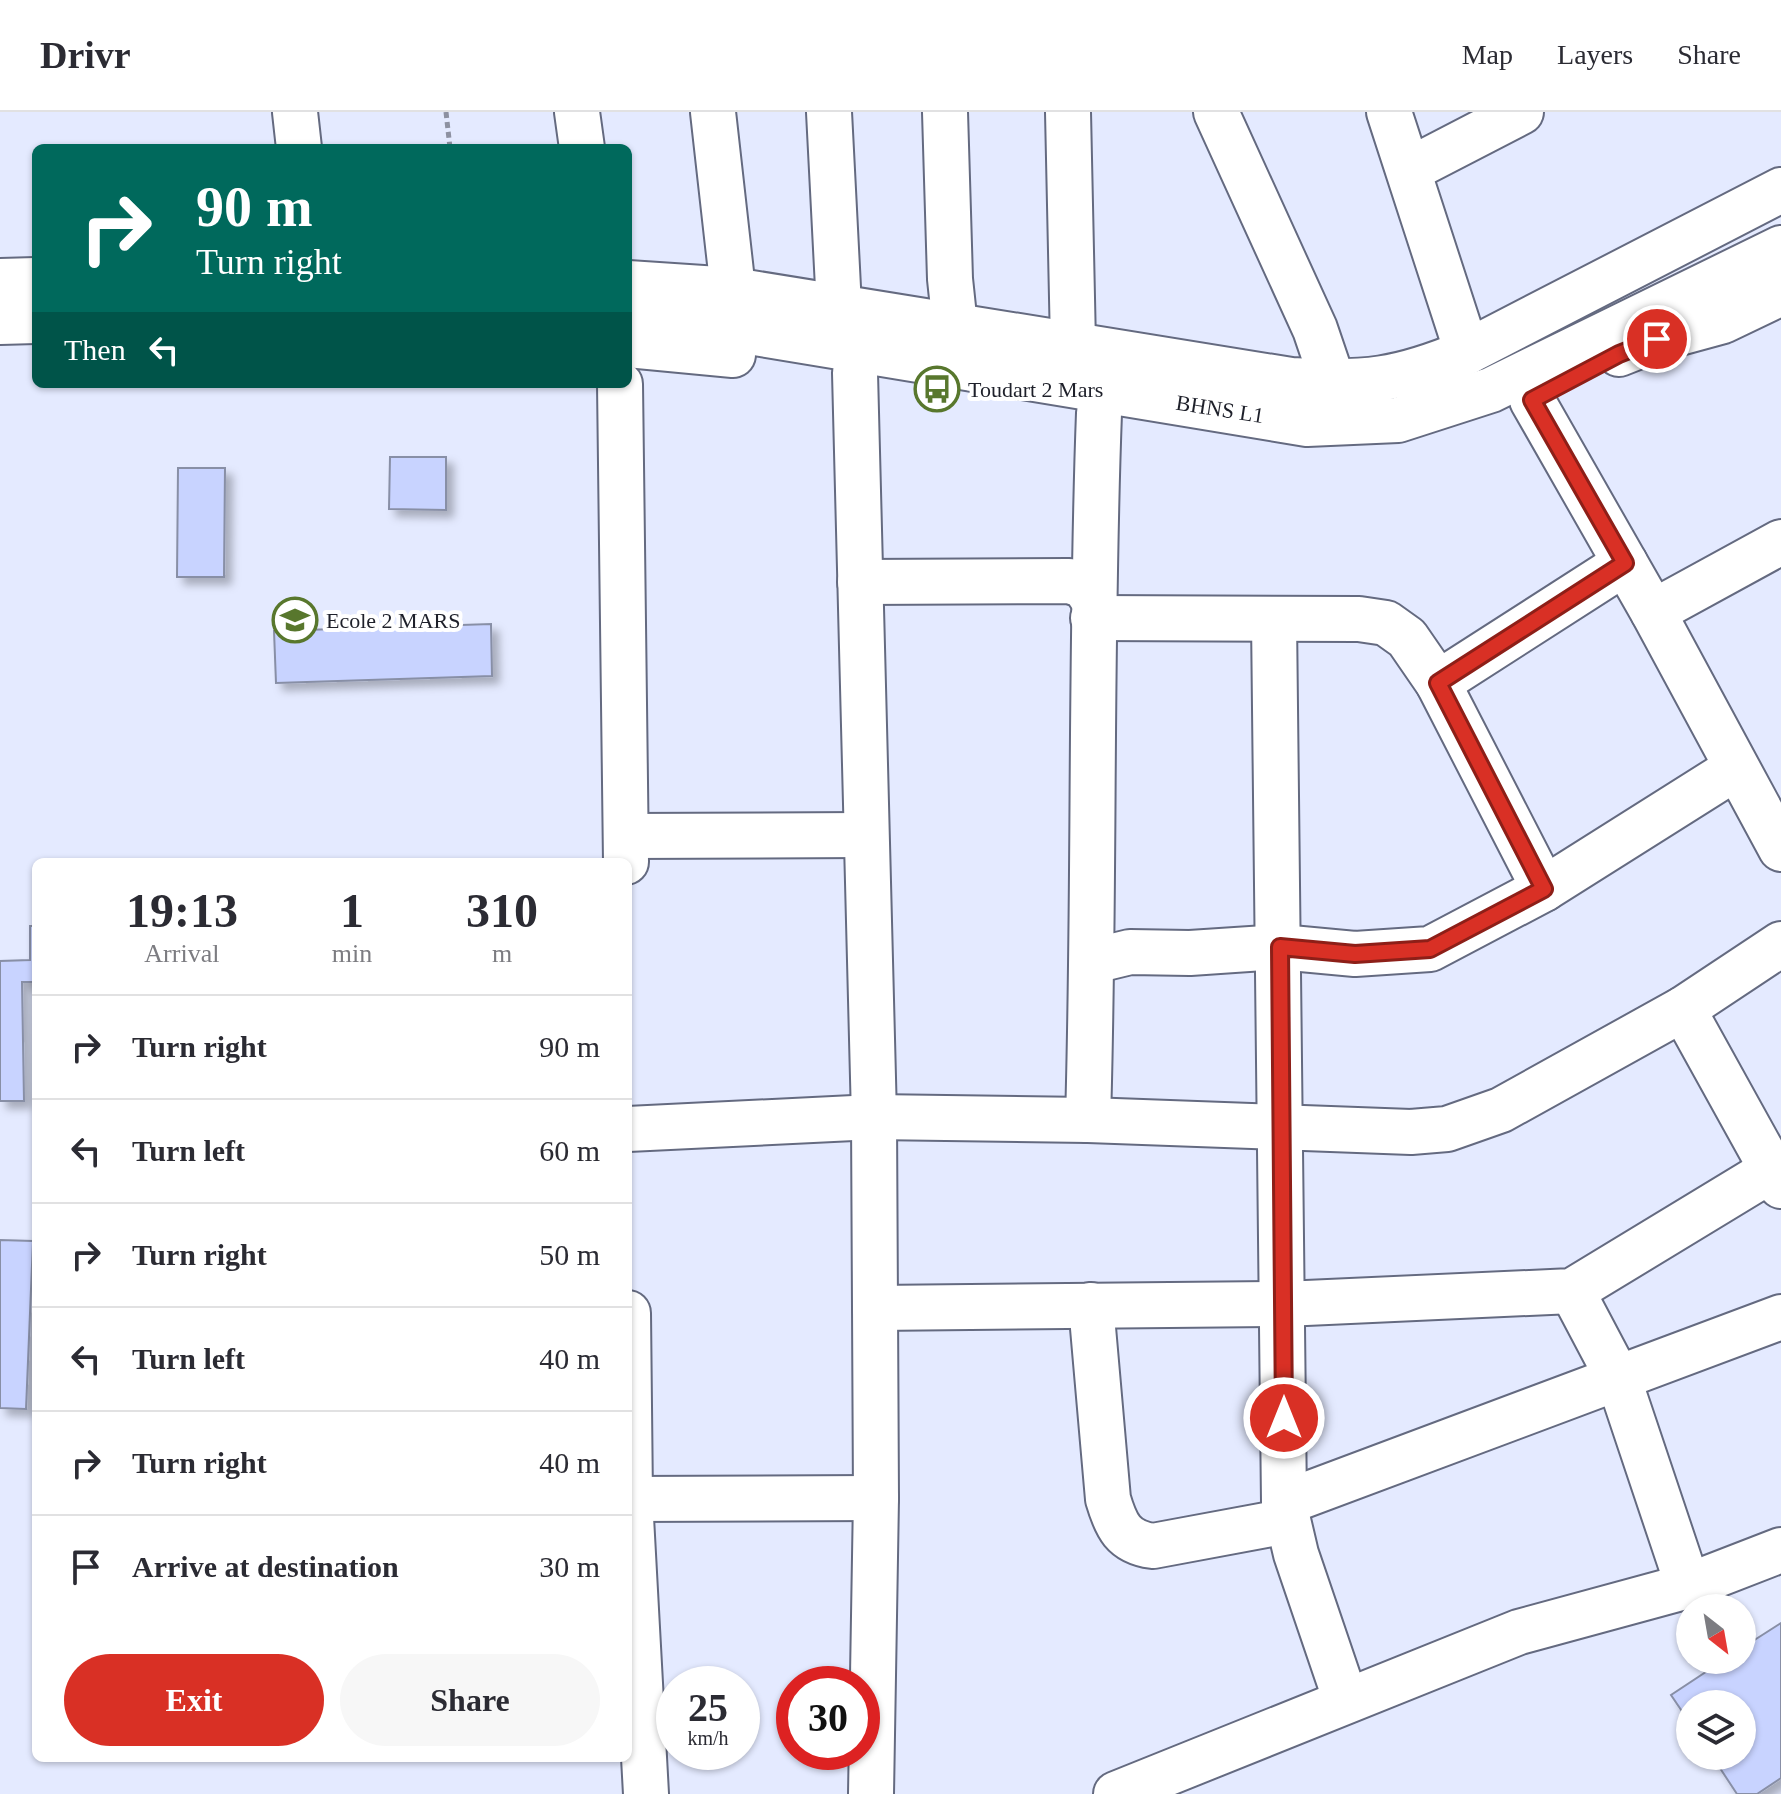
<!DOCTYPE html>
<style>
body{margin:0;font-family:Georgia,serif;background:#f7f7f7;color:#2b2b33;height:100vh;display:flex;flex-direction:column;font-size:30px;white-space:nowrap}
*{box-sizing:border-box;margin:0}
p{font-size:26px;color:#7c7c81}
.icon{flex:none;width:44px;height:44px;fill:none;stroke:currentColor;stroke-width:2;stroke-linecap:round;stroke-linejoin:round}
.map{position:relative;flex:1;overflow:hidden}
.details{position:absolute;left:32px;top:746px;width:600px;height:904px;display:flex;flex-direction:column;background:#fff;border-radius:12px;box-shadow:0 2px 6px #0004}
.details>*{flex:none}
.hud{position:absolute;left:32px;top:32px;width:600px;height:244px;border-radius:12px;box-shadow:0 2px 6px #0004;background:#00695c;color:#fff;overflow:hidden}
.needle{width:52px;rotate:149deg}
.fabs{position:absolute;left:1676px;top:1482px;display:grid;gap:16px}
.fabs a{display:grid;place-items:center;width:80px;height:80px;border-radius:50%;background:#fff;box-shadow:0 2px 6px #0004;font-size:40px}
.speed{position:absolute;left:656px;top:1554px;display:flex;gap:16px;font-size:40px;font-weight:700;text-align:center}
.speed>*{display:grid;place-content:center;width:104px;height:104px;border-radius:50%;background:#fff;box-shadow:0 2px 6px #0004;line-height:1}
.speed small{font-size:20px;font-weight:400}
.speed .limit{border:12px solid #d22;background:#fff;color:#111}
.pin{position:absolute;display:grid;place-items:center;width:68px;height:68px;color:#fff;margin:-34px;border:4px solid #fff;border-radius:50%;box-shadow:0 2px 8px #0007}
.me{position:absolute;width:88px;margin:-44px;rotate:0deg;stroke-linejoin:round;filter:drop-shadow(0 0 6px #0008)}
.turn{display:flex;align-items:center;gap:28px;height:168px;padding:0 32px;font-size:36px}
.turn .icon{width:104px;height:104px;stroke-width:2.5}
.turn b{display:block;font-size:56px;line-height:68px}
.then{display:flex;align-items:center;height:76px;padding:0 32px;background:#0003;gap:16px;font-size:30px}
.eta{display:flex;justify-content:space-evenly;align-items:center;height:136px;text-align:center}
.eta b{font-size:48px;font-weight:700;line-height:56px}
.cta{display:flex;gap:16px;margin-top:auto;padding:16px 32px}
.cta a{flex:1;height:92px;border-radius:48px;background:#d93025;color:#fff;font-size:32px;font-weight:700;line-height:92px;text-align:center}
.cta a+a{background:#f7f7f7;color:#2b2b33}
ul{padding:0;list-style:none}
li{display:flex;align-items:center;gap:24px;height:104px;padding:0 32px;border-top:2px solid #e1e1e2}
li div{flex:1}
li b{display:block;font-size:30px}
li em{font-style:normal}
header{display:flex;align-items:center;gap:48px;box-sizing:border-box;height:112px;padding:0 40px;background:#fff;border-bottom:2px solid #e1e1e2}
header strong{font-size:38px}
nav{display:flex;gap:44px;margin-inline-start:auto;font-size:28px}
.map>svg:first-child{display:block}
.building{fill:#c8d3ff;stroke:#888fa6;stroke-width:2;filter:url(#shadow)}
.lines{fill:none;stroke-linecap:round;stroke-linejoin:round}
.minor-casing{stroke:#646a80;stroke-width:48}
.path{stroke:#8d91a1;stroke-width:5;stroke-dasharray:6 4;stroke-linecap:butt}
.minor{stroke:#fff;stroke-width:44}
.route-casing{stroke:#8d1f18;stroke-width:20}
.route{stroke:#d93025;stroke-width:14}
.labels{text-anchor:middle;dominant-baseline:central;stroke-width:8;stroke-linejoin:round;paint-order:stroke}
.poi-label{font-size:22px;fill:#1e202a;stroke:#fff;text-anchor:start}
.street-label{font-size:22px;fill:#1e202a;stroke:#fff}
</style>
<header>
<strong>Drivr</strong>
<nav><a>Map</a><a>Layers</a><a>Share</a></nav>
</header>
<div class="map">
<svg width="1781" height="1682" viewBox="0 0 1781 1682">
<defs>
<filter id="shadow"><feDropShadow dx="7" dy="7" stdDeviation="4" flood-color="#0004"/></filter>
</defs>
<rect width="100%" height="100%" fill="#e4eaff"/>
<g class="building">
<polygon points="390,345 446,345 446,398 389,397"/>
<polygon points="178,356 225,356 224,465 177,465"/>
<polygon points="491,512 492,564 276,571 274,519"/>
<polygon points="30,814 36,814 36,870 22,870 24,989 0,989 0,849 30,848"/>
<polygon points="0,1128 33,1129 26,1297 0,1296"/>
<polygon points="1781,1511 1781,1666 1757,1682 1737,1682 1712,1644 1742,1644 1742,1592 1690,1592 1690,1611 1671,1583 1724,1548 1742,1548 1742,1536"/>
</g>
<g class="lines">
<g class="minor-casing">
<g id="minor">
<polyline points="295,0 299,36"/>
<polyline points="577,0 582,36"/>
<polyline points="713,0 733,178"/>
<polyline points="829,0 839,195"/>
<polyline points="945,0 950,167 955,214"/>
<polyline points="1068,0 1073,232"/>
<polyline points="1216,0 1315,217 1333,270"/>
<polyline points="1389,0 1467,240"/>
<polyline points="1409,58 1521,0"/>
<polyline points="0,169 36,168"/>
<path d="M628 171 733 178 1291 268C1366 272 1397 269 1467 240L1781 78"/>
<polyline points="628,200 1307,312 1398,308 1491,278 1781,136"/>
<polyline points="0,210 36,209"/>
<polyline points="628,233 733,243"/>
<polyline points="1619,242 1657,227 1723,209 1781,181"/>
<polyline points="855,261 874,1005 876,1386 871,1682"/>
<polyline points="620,272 626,750"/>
<polyline points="1532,288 1653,500 1781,737"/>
<polyline points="860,470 1069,469 1084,474 1092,486"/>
<polyline points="1653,500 1781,430"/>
<polyline points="1093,506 1359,507 1386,511 1407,526 1438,571 1544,777"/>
<polyline points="1274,507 1284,1391 1296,1442 1346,1589"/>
<polyline points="1438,571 1625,451"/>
<polyline points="626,724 866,723"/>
<polyline points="1093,849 1130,840 1190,841 1280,835 1355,842 1430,837 1544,777 1736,656"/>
<polyline points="1683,897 1781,1074"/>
<path d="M1088 1008C1095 772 1090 537 1099 301"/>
<polyline points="628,1017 874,1005 1088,1008 1411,1020 1447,1017 1501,998 1683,897 1781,832"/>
<polyline points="1572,1179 1619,1268 1688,1474"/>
<path d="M1091 1193 1108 1387C1116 1414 1123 1430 1153 1434L1287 1409"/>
<polyline points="875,1196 1284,1192 1572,1179 1773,1057"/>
<polyline points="628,1201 630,1387 646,1682"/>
<polyline points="630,1387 876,1386"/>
<polyline points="1284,1391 1781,1205"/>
<polyline points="1116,1682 1519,1520 1688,1474 1781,1438"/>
</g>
</g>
<polyline class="path" points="446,0 450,36"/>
<use href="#minor" class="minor"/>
</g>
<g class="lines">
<g class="route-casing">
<polyline id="route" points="1284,1306 1280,835 1355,842 1430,837 1544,777 1438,571 1625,451 1532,288 1619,242 1657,227"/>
</g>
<use href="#route" class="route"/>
</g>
<defs>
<g id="bus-ring" transform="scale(2.3)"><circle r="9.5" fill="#fff" stroke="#58772d" stroke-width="1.5"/><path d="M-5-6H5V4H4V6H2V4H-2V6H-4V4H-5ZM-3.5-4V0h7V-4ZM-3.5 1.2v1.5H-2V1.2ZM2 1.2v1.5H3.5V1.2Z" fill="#58772d"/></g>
<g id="school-ring" transform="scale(2.3)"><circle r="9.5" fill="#fff" stroke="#58772d" stroke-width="1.5"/><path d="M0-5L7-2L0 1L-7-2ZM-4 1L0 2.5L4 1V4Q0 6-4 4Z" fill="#58772d"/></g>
</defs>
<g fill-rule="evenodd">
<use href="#bus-ring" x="937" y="277"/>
<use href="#school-ring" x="295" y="508"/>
</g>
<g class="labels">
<g class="poi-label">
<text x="968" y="277">Toudart 2 Mars</text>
<text x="326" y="508">Ecole 2 MARS</text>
</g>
<g class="street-label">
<text transform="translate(1220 297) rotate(9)">BHNS L1</text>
</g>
</g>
</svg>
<div class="fabs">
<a><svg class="needle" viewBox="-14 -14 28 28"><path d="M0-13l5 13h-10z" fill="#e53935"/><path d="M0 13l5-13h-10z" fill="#7c7c81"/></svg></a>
<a><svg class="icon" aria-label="layers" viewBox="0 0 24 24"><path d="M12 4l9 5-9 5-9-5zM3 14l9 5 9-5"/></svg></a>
</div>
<div class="speed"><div>25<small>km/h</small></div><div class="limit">30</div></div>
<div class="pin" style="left:1657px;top:227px;background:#d93025"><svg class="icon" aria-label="arrive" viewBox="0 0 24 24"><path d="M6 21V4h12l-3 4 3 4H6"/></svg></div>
<svg class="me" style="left:1284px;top:1306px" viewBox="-20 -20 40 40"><circle r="17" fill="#d93025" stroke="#fff" stroke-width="3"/><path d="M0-11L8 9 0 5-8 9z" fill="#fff"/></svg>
<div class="hud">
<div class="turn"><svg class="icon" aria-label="right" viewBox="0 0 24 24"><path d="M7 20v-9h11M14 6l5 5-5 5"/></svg><div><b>90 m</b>Turn right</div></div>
<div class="then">Then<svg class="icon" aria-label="left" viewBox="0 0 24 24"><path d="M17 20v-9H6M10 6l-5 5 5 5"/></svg></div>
</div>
<section class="details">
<div class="eta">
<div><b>19:13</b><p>Arrival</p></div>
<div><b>1</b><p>min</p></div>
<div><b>310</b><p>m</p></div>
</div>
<ul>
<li><svg class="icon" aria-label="right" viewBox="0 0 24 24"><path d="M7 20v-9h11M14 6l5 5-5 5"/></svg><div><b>Turn right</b></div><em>90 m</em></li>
<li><svg class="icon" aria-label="left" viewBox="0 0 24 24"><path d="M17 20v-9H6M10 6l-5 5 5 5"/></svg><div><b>Turn left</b></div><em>60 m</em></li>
<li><svg class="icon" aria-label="right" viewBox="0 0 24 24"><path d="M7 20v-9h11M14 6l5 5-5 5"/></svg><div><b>Turn right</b></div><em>50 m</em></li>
<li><svg class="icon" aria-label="left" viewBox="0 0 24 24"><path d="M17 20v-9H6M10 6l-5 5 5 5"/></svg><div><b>Turn left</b></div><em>40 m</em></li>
<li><svg class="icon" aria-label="right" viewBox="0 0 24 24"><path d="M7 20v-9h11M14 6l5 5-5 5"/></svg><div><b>Turn right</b></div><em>40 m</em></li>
<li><svg class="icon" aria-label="arrive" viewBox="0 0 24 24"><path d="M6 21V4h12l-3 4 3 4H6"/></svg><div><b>Arrive at destination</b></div><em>30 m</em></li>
</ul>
<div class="cta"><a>Exit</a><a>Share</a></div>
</section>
</div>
